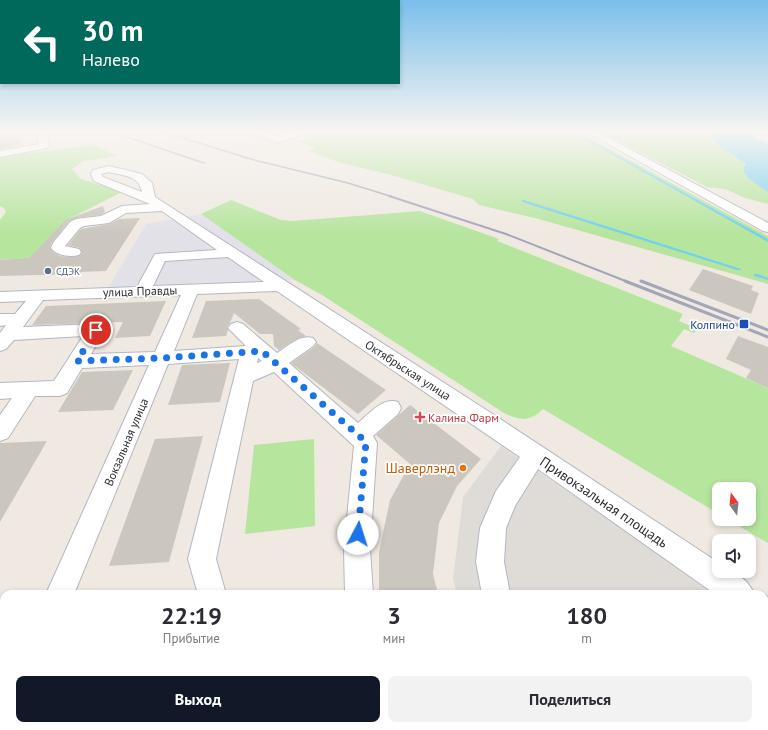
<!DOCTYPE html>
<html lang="ru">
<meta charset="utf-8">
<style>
body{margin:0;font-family:"PT Sans",sans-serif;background:#f2f2f3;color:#2b2b33;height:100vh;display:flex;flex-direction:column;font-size:15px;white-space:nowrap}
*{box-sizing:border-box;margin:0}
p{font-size:13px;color:#7c7c81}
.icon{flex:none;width:22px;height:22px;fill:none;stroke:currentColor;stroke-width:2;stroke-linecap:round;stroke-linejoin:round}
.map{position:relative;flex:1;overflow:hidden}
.details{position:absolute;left:0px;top:590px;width:768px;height:140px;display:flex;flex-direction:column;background:#fff;border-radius:12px 12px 0 0;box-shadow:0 2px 6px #0003}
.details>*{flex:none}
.hud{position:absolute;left:0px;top:0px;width:400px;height:84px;box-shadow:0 2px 6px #0003;background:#00695c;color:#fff;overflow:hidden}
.needle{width:26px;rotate:345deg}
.tools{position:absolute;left:712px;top:482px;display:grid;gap:8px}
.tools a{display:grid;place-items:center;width:44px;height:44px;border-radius:8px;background:#fff;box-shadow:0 2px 6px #0003;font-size:20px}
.pin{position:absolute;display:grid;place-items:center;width:34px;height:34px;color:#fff;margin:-17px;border:2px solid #fff;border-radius:50%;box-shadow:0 1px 4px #0007}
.me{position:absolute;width:44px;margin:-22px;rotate:5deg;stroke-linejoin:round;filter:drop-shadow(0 0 3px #0008)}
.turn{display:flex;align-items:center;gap:14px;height:84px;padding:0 16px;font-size:18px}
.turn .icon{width:52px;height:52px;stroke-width:2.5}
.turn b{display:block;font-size:28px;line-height:34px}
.eta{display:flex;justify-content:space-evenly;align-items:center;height:68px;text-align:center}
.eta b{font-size:24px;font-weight:700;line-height:28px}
.action{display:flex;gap:8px;margin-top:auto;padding:8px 16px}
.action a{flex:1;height:46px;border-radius:8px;background:#111827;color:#fff;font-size:16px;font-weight:700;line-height:46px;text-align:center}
.action a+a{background:#f2f2f3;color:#2b2b33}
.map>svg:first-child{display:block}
.industrial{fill:#e3e1e8}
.green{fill:#b6e59e}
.plaza{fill:#dfdcd8}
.water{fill:#75cff0}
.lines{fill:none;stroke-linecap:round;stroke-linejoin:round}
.stream{fill:#75cff0;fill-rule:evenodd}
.building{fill:#cbc7bf}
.minor-casing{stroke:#b4b7c1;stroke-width:2}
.minor{fill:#fff;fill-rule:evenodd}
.rail-far2{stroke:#a3a6b8;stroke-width:1.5}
.rail-far1{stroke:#a3a6b8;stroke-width:2}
.rail{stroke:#a3a6b8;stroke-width:3}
.route{stroke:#1a73e8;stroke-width:7;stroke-dasharray:0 12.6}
.service-dot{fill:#5c6f8a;stroke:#fff;stroke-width:1.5}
.transit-dot{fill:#1a4fb4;stroke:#fff;stroke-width:1.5}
.health-dot{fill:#e0444e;stroke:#fff;stroke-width:1.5}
.food-dot{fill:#e8710a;stroke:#fff;stroke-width:1.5}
.labels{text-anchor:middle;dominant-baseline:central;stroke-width:3.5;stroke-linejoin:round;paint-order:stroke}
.far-service-label{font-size:10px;fill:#4e5e75;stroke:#fff;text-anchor:start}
.street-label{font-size:12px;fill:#2e2e2e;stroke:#fff}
.transit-label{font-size:12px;fill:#164399;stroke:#fff;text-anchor:end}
.health-label{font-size:12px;fill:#be3a42;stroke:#fff;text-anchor:start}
.near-food-label{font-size:14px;fill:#c56008;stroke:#fff;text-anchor:end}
.near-street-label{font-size:14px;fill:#2e2e2e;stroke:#fff}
</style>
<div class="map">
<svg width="768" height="730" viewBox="0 0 768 730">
<rect width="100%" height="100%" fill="#efe9e1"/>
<polygon class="industrial" points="201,214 295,280 108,288 146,224"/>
<g class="green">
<polygon points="333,131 577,131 768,236 768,284 535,218 479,205 473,199 391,175 338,162 309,151 314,149 313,146 295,142 316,136 338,134"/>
<polygon points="599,131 707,131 719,146 746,164 768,192 768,204 745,198 725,189 707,187"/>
<polygon points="92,145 118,156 84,161 72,169 81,179 117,190 120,193 63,222 22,266 9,259 0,260 0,220 6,212 4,208 0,206 0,157"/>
<path d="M231 200 281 220 293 221 420 211 499 239 497 241 683 314 679 321 698 329 694 333 684 329 671 346 768 388V543L727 519H749V489H719V514L543 409C529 422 521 421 504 413L322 295 295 280 201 214Z"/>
<polygon points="314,439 315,526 245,534 254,445"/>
</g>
<g class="plaza">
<polygon points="501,446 718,594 457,594 453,579 463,497"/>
<polygon points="764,626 768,629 768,730 518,730 514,726 764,726"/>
</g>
<polygon class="water" points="707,131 748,131 768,144 768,192 748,178 743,170 746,164 719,146"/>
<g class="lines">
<g class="stream">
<polygon points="574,131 768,239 768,242 570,131"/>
<polygon points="522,200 524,200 741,269 741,270 737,270 522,202"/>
<polygon points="754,274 758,274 768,278 768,280 754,276"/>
</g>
</g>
<g class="building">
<polygon points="0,131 8,131 24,145 0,149"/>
<polygon points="103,206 105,212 101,215 76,218 69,221 52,242 50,247 53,252 60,256 68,257 79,256 82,253 80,248 68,245 81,229 109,224 119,219 140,218 106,271 81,272 80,274 0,276 0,260 29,258 65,220"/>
<polygon points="703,269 753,286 751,290 759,293 751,314 689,290"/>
<polygon points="259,299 301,329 298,330 306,336 294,340 279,350 274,346 273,334 260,334 234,313 230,323 227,327 228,330 226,336 192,338 206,301"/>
<polygon points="166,301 150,336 115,338 123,322 32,325 46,306"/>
<polygon points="738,336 768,347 768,388 746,378 751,370 726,359"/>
<polygon points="317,343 386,390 358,414 291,363 314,347"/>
<polygon points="230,363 220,402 168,405 182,365"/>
<polygon points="133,370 113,410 58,412 82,372"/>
<polygon points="410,405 481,459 457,486 439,523 433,574 438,594 379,594 379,552 390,500 410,464 376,435"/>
<polygon points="203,436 169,562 109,566 155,439"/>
<polygon points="47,441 0,522 0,443"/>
</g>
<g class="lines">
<g class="minor-casing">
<g id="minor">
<polygon points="37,131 46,131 49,146 47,148 0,157 0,151 39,144"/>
<polygon points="252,131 265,131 277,137 291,132 290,131 301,131 303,133 301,135 277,143"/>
<polygon points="585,131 596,131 768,223 768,232 763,231"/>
<path d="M109 166 142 174 152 183 155 197 491 413 719 563V571C736 571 748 579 754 594H715L538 469 515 506 506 528 504 562 510 594H482L476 562 480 528 496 491 520 457 277 291 197 294 174 351 246 346 228 328 231 324 237 322 243 324 277 353C288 346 300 334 313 338L316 342 313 346 289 363 358 423C370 413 383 397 398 402L401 408 398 414 373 436 377 443 370 549 373 594H345L344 549 354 446 274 372 253 381 216 559 226 594H198L188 559 239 359 168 364 74 594H46L149 365 82 368 67 393 60 396H35L8 438 0 441V415L12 398 0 399V383L54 381 83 336 14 340 6 349 0 351V333L6 325 0 326V314H15L26 301 0 302V292L137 287 155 254 217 250 162 211 126 213 109 223 84 226 80 228 65 246 79 249 81 252 79 255C70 257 57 256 51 248L53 243 70 222 76 219 101 216 122 206 150 204 94 181 91 174 93 170ZM109 172C124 176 139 175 142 192L103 177 101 174ZM228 257 264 282 153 286 165 261ZM181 295 155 352 91 354 105 330 102 326 96 324 23 327 43 300ZM258 358 262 361 257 363Z"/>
<polygon points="764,595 768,597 768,628 764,626"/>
<polygon points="4,708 4,726 21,726 19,730 0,730 0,709"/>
<polygon points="144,726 180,726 179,730 143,730"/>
<polygon points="317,726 353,726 352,730 316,730"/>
<polygon points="545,726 602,726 603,730 544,730"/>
</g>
</g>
<use href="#minor" class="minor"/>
<g class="rail-far2">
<polyline points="109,131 204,163"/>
<polyline points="160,131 254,160 348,183 393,197"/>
</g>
<g class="rail-far1">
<polyline points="389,196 506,234 628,282"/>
<polyline points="641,281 643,282"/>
</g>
<g class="rail">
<polyline points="625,281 768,337"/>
<polyline points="641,281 768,330"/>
</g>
</g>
<linearGradient id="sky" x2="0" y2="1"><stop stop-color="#7abfeb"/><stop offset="0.56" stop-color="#f8f5f2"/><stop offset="1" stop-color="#f8f5f2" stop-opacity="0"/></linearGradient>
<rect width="768" height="234" fill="url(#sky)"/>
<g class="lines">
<polyline class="route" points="96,330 77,361 162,358 262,351 366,442 358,534"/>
</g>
<circle class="service-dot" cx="48" cy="271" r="4"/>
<rect class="transit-dot" x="739" y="319" width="10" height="10" rx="2"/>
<path class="health-dot" d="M418 411h4v4h4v4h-4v4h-4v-4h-4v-4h4z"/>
<circle class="food-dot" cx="463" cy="468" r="4"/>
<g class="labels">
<g class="far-service-label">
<text x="56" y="271">СДЭК</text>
</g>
<g class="street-label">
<text transform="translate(140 291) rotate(-2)">улица Правды</text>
<text transform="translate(408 370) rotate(33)">Октябрьская улица</text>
<text transform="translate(126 442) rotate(-67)">Вокзальная улица</text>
</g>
<g class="transit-label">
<text x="735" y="324">Колпино</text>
</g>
<g class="health-label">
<text x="428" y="417">Калина Фарм</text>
</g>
<g class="near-food-label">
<text x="455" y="468">Шаверлэнд</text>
</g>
<g class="near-street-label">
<text transform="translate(604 502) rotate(34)">Привокзальная площадь</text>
</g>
</g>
</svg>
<div class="tools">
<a><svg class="needle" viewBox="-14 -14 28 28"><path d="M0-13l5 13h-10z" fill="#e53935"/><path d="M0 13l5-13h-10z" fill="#7c7c81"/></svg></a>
<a><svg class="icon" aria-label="sound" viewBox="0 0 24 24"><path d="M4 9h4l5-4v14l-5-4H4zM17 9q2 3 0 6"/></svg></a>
</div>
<div class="pin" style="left:96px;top:330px;background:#d93025"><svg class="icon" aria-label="arrive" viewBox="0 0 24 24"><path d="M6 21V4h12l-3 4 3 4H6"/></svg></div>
<svg class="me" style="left:358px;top:534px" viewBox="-20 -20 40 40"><circle r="19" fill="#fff"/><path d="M0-13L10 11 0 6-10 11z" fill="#1a73e8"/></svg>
<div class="hud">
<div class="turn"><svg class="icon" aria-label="left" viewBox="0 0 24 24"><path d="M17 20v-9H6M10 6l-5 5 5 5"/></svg><div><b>30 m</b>Налево</div></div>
</div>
<section class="details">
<div class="eta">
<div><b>22:19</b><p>Прибытие</p></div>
<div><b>3</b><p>мин</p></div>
<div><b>180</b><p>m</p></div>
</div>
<div class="action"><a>Выход</a><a>Поделиться</a></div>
</section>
</div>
